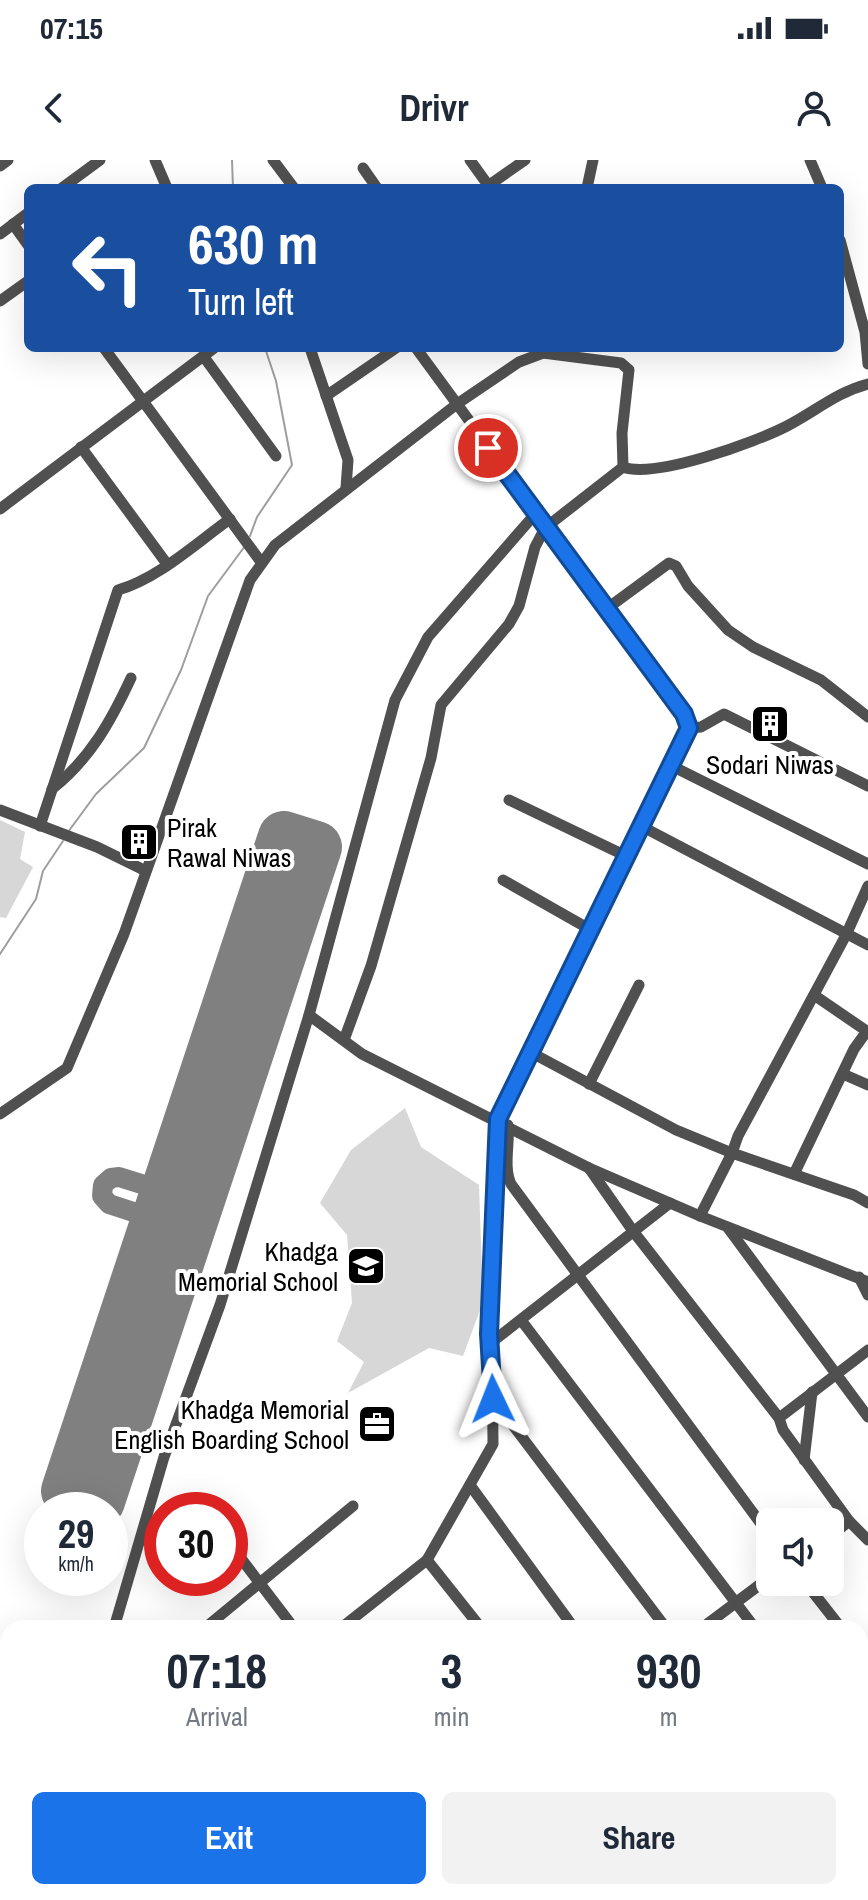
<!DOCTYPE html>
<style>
body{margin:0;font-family:"Archivo Narrow",sans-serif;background:#f2f2f3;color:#1f2937;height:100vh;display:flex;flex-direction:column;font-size:30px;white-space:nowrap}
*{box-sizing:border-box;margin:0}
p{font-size:26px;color:#747a83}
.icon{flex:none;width:44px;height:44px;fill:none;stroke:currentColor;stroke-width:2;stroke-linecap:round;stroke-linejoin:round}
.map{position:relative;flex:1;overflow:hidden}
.details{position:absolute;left:0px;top:1460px;width:868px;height:280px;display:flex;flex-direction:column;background:#fff;border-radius:24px 24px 0 0;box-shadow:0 8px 32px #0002}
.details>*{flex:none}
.guide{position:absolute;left:24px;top:24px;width:820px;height:168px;border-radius:12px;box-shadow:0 8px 32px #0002;background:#1a4fa0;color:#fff;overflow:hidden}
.buttons{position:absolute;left:756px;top:1348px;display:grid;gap:16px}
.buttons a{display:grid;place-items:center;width:88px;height:88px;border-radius:12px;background:#fff;box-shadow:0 8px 32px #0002;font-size:40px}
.speed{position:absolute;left:24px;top:1332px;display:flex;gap:16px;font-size:40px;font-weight:700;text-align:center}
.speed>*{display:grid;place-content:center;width:104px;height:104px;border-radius:50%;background:#fff;box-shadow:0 8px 32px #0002;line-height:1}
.speed small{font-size:20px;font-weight:400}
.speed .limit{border:12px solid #d22;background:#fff;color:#111}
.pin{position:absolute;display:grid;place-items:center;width:68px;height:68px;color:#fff;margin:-34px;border:4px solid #fff;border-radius:50%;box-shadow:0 2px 8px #0007}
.me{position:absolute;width:88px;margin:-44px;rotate:358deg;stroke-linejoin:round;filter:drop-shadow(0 0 6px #0008)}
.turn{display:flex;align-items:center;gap:28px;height:168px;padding:0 32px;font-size:36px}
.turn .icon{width:104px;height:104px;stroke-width:2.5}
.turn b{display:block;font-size:56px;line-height:68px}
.eta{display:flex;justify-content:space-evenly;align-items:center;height:136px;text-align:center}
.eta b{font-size:48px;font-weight:700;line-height:56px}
.button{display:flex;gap:16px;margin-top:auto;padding:16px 32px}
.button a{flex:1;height:92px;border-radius:12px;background:#1a73e8;color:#fff;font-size:32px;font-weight:700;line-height:92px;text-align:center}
.button a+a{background:#f2f2f3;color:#1f2937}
.status{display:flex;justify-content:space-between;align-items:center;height:56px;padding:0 40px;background:#fff;direction:ltr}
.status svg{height:22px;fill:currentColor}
header{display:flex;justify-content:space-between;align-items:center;height:104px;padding:0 32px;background:#fff;font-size:36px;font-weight:700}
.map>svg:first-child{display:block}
.green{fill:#d7d7d7}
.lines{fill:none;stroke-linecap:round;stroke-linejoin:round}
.stream{stroke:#9e9e9e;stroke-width:2}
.taxiway{stroke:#808080;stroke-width:20}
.runway{stroke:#808080;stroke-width:52}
.minor{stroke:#505050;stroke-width:11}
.route-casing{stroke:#114b97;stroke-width:20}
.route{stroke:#1a73e8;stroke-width:14}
.labels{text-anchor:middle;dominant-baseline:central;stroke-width:8;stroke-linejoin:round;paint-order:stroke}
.poi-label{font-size:26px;fill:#000;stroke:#fff;text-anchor:end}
</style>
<div class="status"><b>07:15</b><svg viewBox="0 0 49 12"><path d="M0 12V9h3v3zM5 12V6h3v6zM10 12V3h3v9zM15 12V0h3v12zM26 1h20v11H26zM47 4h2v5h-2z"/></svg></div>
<header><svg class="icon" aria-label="back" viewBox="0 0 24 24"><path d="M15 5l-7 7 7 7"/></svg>Drivr<svg class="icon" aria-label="person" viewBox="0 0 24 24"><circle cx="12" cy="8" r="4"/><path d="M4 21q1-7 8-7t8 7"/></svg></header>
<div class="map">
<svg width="868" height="1740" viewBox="0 0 868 1740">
<rect width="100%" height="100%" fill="#fff"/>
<g class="green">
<polygon points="0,660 25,672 20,699 33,707 6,758 0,757"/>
<polygon points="405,948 421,987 479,1025 483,1142 463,1196 429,1188 348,1233 364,1202 337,1181 352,1143 347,1075 320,1043 351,990"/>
</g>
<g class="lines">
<g class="stream">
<polyline points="232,0 233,28"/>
<polyline points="250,376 257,357 292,305 276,221 265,188"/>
<polyline points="68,672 96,634 144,588 181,510 208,436 245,386"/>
<polyline points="0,794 36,739 43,711 63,681"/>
</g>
<polyline class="taxiway" points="173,1065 109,1044 102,1036 103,1025 111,1018 119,1017 183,1037"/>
<polygon class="runway" points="284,677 316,687 99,1341 67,1331"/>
<g class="minor">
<polyline points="155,0 167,28"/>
<polyline points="273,0 294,28"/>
<polyline points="470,0 488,25"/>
<polyline points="810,0 822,28"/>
<polyline points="0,6 8,0"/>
<polyline points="363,8 377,28"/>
<polyline points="62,28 100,0"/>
<polyline points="485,28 525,0"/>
<polyline points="587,28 593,0"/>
<polyline points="13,64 28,85"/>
<polyline points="0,74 28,53"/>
<polyline points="840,80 865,172 868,204"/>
<polyline points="0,141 28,121"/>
<polyline points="104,188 261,402"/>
<polyline points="310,188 348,300 346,328"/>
<polyline points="416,188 684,554 689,568 498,959 489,1174 492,1182"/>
<polyline points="204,197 276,296"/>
<polyline points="326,236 396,188"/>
<polyline points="81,287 167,404"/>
<path d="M623 307C655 319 756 282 787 266 816 251 837 232 868 224"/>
<polyline points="0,349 214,188"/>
<polyline points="605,450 669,403 676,406 688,426 728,470 753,487 821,520 868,557"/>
<polyline points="689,568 701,567 724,554 868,626"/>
<polyline points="670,605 868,704"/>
<path d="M52 629C90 599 111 561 131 518"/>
<polyline points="509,640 626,696"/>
<polyline points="0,650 97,687 144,710"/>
<path d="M40 666 118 430C159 418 196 383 230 359"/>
<polyline points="641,666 868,785"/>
<polyline points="503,720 591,770"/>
<polyline points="868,726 846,775 738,976 732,993 854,1035 868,1043"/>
<polyline points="814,835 868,872"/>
<polyline points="309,855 362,894 589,1008 700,1056 868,1122"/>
<polyline points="344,880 371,806 431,598 441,545 509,464 519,446 535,387 545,368 623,307 622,273 629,210 621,203 543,193"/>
<polyline points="532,893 676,970 732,993 700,1056"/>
<polyline points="843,914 868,925"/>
<polyline points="589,924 639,825"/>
<polyline points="0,954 67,908 124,774 250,420 275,385 457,244 519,202 543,193 545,188"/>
<path d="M508 965C510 984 503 1007 511 1024L770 1376"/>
<polyline points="589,1008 633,1071 779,1258"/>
<polyline points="794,1014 854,889 867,871"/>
<polyline points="728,1068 868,1257"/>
<polyline points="859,1117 868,1135"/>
<polyline points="521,1160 755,1468"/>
<polyline points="494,1240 666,1468"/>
<polyline points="804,1300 812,1232"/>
<polyline points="470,1325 574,1468"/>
<polyline points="849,1361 868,1380"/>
<polyline points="830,1377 849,1361 783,1270 779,1258 868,1190"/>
<polyline points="230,1384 294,1468"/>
<polyline points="427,1400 481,1468"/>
<polyline points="805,1422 841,1468"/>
<polyline points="114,1468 164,1297 220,1145 309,855 395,540 428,477 536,353"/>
<polyline points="205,1468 353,1346"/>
<polyline points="341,1468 427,1400 493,1284 492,1182 670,1043"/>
<polyline points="702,1468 770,1417"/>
<polyline points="860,1493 868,1503"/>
<polyline points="860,1610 868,1621"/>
<polyline points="0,1660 8,1662"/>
<polyline points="860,1674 868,1668"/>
<polyline points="860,1724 868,1734"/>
<polyline points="96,1732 102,1740"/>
<polyline points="409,1732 415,1740"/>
<polyline points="498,1732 504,1740"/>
<polyline points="680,1732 686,1740"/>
<polyline points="770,1732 774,1737 781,1732"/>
<polyline points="331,1740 347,1732"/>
<polyline points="747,1740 757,1732"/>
</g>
</g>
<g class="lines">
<g class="route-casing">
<polyline id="route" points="488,288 684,554 689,568 498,959 489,1174 493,1239"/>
</g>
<use href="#route" class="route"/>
</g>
<defs>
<g id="building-square" transform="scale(2)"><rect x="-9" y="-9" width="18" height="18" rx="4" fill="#000" stroke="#fff"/><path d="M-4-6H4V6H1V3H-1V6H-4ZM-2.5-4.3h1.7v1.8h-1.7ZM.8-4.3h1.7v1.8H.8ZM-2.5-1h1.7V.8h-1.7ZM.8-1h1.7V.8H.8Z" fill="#fff"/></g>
<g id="school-square" transform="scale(2)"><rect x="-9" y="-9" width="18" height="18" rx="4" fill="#000" stroke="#fff"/><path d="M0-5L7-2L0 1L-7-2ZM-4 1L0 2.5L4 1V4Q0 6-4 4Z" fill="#fff"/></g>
<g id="office-square" transform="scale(2)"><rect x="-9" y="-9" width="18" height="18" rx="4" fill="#000" stroke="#fff"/><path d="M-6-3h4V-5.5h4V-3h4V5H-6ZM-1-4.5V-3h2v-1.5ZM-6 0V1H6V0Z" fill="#fff"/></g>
</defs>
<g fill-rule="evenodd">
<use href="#building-square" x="770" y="564"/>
<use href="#building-square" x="139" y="682"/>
<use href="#school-square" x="366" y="1106"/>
<use href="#office-square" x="377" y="1264"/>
</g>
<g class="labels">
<g class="poi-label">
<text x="770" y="604" text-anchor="middle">Sodari Niwas</text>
<text x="167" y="667" text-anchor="start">Pirak<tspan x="167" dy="30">Rawal Niwas</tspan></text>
<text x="338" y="1091">Khadga<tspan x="338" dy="30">Memorial School</tspan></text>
<text x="349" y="1249">Khadga Memorial<tspan x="349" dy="30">English Boarding School</tspan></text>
</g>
</g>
</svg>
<div class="buttons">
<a><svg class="icon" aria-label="sound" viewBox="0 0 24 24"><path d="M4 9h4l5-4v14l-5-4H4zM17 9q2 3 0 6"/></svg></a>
</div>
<div class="speed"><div>29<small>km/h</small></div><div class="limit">30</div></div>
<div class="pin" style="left:488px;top:288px;background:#d93025"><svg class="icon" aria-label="arrive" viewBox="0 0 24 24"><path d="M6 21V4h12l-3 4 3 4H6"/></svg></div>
<svg class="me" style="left:493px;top:1239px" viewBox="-20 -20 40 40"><path d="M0-17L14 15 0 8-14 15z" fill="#1a73e8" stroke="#fff" stroke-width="4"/></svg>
<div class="guide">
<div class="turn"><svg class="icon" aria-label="left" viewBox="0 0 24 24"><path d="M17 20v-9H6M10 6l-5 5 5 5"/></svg><div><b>630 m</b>Turn left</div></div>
</div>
<section class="details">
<div class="eta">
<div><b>07:18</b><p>Arrival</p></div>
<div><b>3</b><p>min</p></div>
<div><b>930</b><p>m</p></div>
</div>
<div class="button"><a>Exit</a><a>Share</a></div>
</section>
</div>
